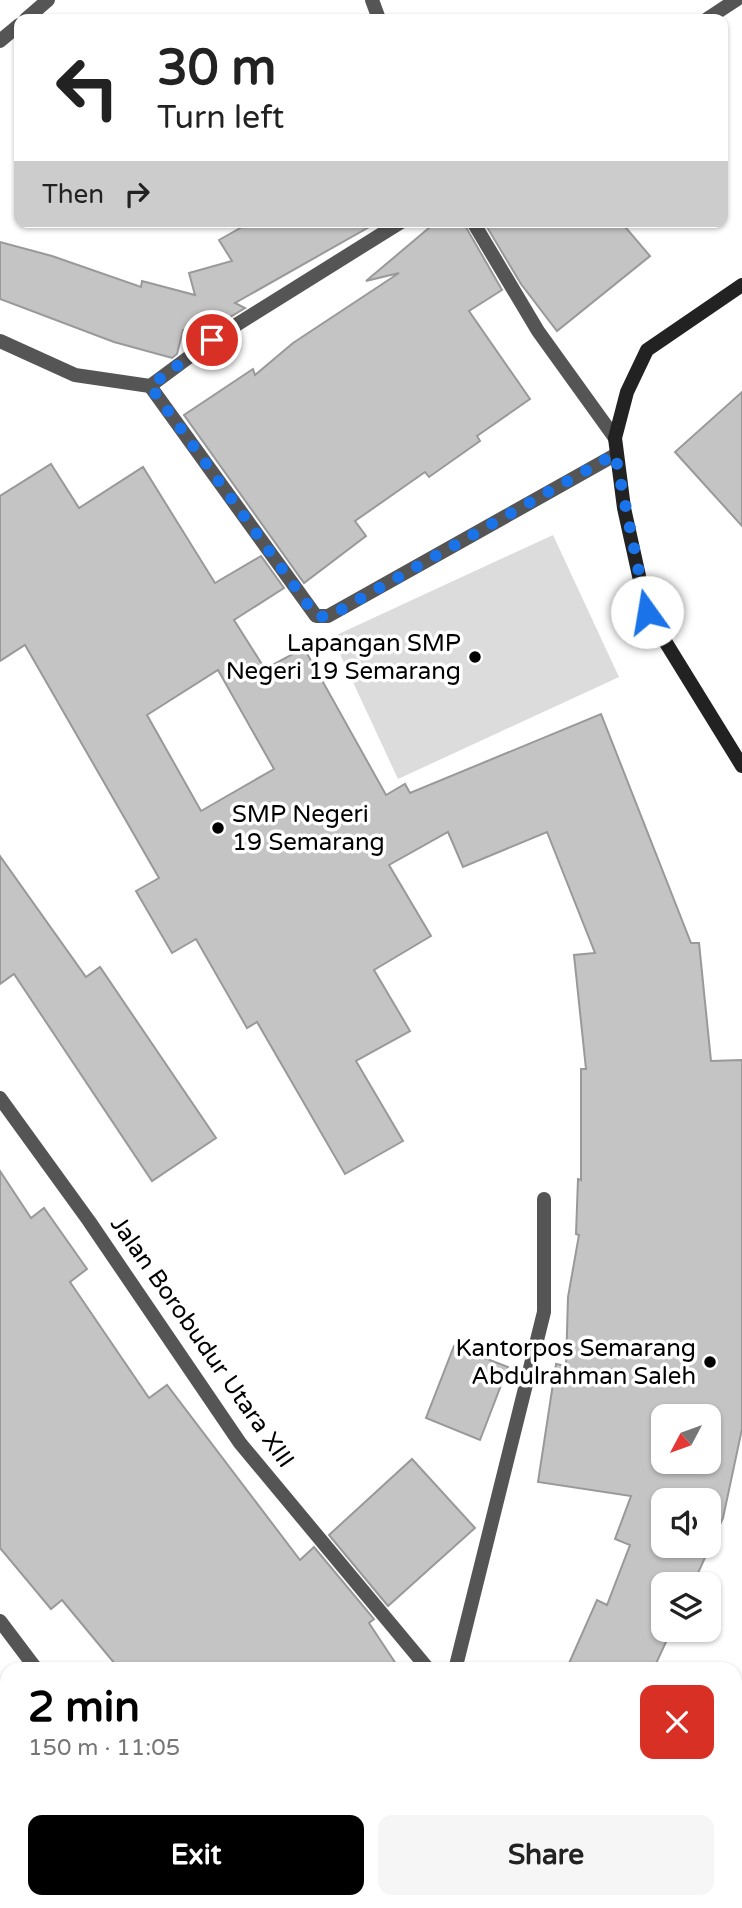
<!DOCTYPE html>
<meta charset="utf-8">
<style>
body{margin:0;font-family:"Varela Round",sans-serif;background:#f6f6f6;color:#222;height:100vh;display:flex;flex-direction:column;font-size:26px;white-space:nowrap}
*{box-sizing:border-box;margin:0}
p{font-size:23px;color:#767676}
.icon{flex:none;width:38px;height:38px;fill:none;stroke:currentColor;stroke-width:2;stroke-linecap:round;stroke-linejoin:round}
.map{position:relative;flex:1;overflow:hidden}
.side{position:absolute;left:0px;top:1662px;width:742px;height:247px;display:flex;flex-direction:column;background:#fff;border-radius:21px 21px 0 0;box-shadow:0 2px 5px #0004}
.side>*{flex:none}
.banner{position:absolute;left:14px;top:14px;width:714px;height:214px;border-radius:14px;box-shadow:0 2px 5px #0004;background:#fff;color:#222;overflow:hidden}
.needle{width:46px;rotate:229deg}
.tools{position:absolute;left:651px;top:1404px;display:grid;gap:14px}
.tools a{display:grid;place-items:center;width:70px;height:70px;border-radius:14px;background:#fff;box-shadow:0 2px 5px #0004;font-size:35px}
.pin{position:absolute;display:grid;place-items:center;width:60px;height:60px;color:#fff;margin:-30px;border:4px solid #fff;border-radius:50%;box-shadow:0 2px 7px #0007}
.me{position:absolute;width:77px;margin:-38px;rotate:347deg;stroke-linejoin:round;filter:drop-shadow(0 0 5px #0008)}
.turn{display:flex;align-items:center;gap:24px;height:147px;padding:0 28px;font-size:32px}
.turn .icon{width:91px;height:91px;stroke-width:2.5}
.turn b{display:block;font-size:49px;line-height:60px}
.then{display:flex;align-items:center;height:66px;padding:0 28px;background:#0003;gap:14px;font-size:26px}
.round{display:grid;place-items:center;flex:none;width:74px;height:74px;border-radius:14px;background:#f6f6f6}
.head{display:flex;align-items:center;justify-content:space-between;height:119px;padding:0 28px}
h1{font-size:42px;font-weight:700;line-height:52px;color:#000}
.action{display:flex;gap:14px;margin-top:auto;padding:14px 28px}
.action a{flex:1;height:80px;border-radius:14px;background:#000;color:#fff;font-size:28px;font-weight:700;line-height:80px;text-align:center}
.action a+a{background:#f6f6f6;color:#222}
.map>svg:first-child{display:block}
.green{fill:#dcdcdc}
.building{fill:#c4c4c4;stroke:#999;stroke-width:2;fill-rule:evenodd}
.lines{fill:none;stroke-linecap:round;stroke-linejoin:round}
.lane{stroke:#555;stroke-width:14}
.street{stroke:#555;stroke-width:14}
.secondary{stroke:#222;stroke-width:14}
.route{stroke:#1a73e8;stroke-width:12;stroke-dasharray:0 21.6}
.poi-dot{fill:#000;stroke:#fff;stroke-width:2.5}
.labels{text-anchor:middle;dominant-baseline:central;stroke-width:7;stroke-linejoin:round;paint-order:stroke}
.poi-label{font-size:24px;fill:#000;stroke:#fff;text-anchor:end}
.street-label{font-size:24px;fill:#000;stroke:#fff}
</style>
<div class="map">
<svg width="742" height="1908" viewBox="0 0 742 1908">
<rect width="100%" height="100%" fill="#fff"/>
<g class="green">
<polygon points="553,535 619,677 398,779 332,637"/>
<polygon points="7,1772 7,1902 163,1902 168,1908 0,1908 0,1778"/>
</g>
<g class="building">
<polygon points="251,222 378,222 235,303 245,308 230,317 183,330 177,354 172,358 114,342 0,299 0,242 52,256 141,287 142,281 195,295 189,273 232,261 219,240"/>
<polygon points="436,222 463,222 502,290 469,311 530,399 477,436 480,441 429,477 425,472 355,521 366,536 304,583 184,415 253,369 255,375 293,343 399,273 366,281"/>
<polygon points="484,222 621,222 650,256 557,331 521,284"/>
<polygon points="742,392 742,526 675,452"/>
<path d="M51 464 79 508 143 467 215 583 261 556 284 588 234 620 265 669 304 648 386 795 405 784 410 793 601 714 691 943H699L711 1061 742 1060V1429L723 1518 693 1584H663V1629H672L653 1670H566L597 1600 607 1605 630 1545 615 1539 631 1496 538 1482 556 1364 566 1366 568 1297 579 1235 576 1234 578 1179 581 1180V1069H586L574 955 595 953 547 832 463 867 448 832 389 865 431 936 374 970 410 1031 356 1061 403 1141 345 1174 257 1022 247 1028 196 939 172 953 136 891 159 878 25 645 0 661V496ZM218 670 274 769 201 811 147 715ZM663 1416H709V1461H663ZM663 1500H709V1545H663Z"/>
<polygon points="0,856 86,977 100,967 216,1138 152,1181 14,974 0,984"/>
<polygon points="0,1171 31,1218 44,1208 87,1269 70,1282 149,1398 167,1385 300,1560 314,1547 374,1619 369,1623 400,1670 120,1670 62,1600 51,1609 0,1548"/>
<polygon points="454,1346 508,1367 480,1440 426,1418"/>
<polygon points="412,1459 475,1528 388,1606 329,1535"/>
</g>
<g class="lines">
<polyline class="lane" points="735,1908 742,1897"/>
<g class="street">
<polyline points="372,0 379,19"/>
<polyline points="26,19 48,0"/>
<polyline points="707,19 736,0"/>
<polyline points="0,41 19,25"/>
<polyline points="473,222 538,331 615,438"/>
<polyline points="0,341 75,375 150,386 212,340 401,222"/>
<polyline points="150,386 316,616 328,616 615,455"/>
<polyline points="0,1098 89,1221 240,1443 429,1670"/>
<polyline points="0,1621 37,1670"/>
<polyline points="455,1670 544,1312 544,1199"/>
<polyline points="228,1902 232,1908"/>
</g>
<g class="secondary">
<polyline points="742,285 647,350 627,392 615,438 624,508 647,612 742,766"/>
<polyline points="735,1753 742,1736"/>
<polyline points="666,1908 669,1902"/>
</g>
</g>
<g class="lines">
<polyline class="route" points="212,340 150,386 316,616 328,617 615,454 647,612"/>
</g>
<g class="poi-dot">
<circle cx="475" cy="657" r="7"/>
<circle cx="218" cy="828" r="7"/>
<circle cx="710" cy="1362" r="7"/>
</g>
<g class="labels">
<g class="poi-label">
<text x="461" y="643">Lapangan SMP<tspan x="461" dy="28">Negeri 19 Semarang</tspan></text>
<text x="232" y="814" text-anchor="start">SMP Negeri<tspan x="232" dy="28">19 Semarang</tspan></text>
<text x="696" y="1348">Kantorpos Semarang<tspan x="696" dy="28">Abdulrahman Saleh</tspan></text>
</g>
<g class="street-label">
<text transform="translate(202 1342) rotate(55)">Jalan Borobudur Utara XIII</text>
</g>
</g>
</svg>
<div class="tools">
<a><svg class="needle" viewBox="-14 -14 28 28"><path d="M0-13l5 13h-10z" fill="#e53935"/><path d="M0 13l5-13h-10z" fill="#767676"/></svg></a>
<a><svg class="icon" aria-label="sound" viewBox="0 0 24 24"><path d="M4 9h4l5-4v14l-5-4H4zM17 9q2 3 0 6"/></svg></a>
<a><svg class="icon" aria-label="layers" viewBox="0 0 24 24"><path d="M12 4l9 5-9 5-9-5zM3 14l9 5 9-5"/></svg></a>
</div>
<div class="pin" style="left:212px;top:340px;background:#d93025"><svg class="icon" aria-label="arrive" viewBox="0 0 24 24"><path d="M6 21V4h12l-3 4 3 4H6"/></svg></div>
<svg class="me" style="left:647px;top:612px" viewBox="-20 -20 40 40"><circle r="19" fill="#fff"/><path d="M0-13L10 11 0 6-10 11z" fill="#1a73e8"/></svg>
<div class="banner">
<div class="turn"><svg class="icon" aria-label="left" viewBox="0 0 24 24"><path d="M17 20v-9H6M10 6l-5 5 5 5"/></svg><div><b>30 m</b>Turn left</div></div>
<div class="then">Then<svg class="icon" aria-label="right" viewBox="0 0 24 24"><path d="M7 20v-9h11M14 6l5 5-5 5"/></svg></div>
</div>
<section class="side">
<div class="head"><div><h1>2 min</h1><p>150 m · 11:05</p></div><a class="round" style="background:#d93025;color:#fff"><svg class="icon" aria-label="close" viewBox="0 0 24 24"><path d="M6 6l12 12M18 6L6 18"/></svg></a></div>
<div class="action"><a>Exit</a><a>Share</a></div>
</section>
</div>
